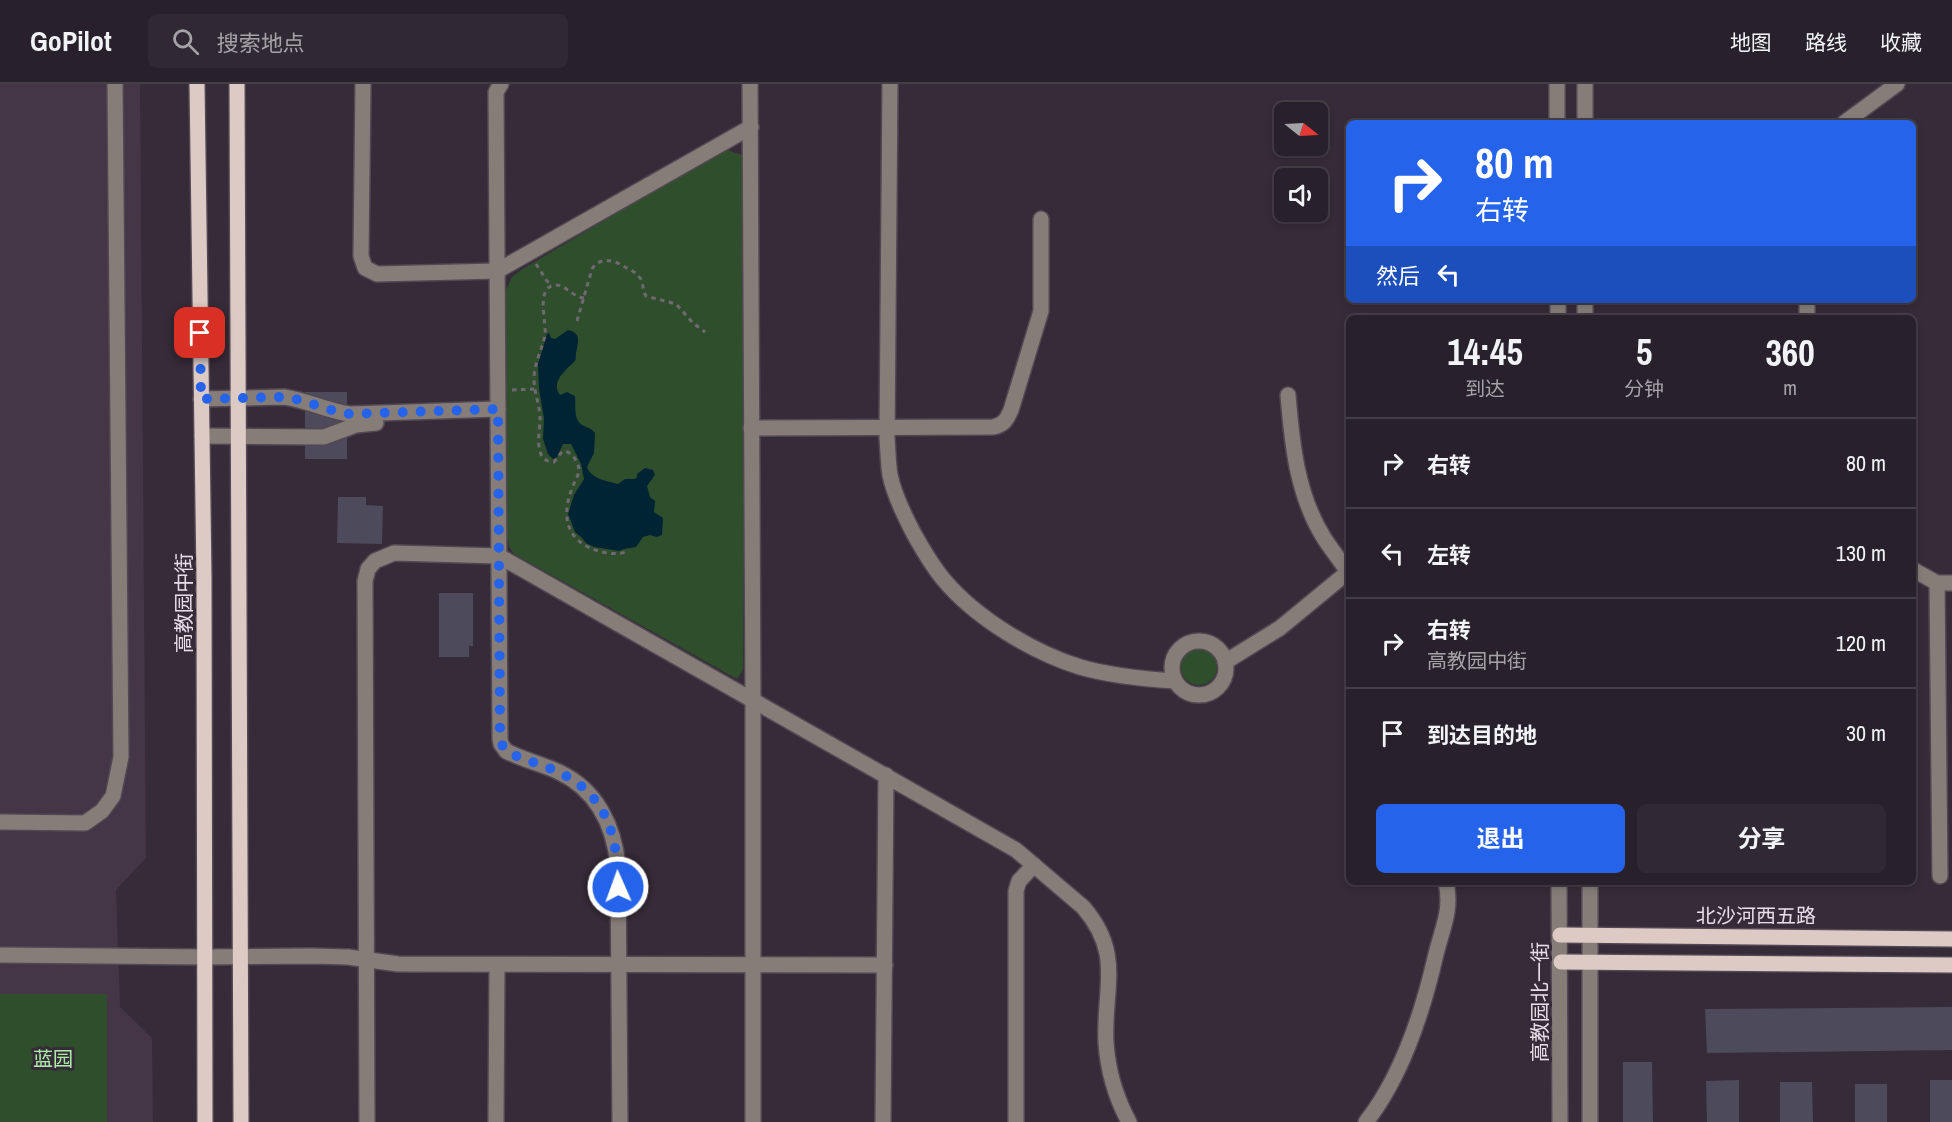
<!DOCTYPE html>
<html lang="zh">
<meta charset="utf-8">
<style>
body{margin:0;font-family:"Archivo Narrow","Noto Sans SC",sans-serif;background:#302832;color:#f1f3f6;height:100vh;display:flex;flex-direction:column;font-size:22px;white-space:nowrap}
*{box-sizing:border-box;margin:0}
p{font-size:20px;color:#a5a3a8}
.icon{flex:none;width:33px;height:33px;fill:none;stroke:currentColor;stroke-width:2;stroke-linecap:round;stroke-linejoin:round}
.map{position:relative;flex:1;overflow:hidden}
.drawer{position:absolute;left:1346px;top:231px;width:570px;height:570px;display:flex;flex-direction:column;background:#28202a;border-radius:9px;box-shadow:0 3px 9px #0003,0 0 0 2px #443e47}
.drawer>*{flex:none}
.guide{position:absolute;left:1346px;top:36px;width:570px;height:183px;border-radius:9px;box-shadow:0 3px 9px #0003,0 0 0 2px #443e47;background:#2563eb;color:#fff;overflow:hidden}
.needle{width:39px;rotate:108deg}
.fabs{position:absolute;left:1274px;top:18px;display:grid;gap:12px}
.fabs a{display:grid;place-items:center;width:54px;height:54px;border-radius:9px;background:#28202a;box-shadow:0 3px 9px #0003,0 0 0 2px #443e47;font-size:30px}
.pin{position:absolute;display:grid;place-items:center;width:51px;height:51px;color:#fff;margin:-26px;border-radius:12px;box-shadow:0 3px 9px #0006}
.me{position:absolute;width:66px;margin:-33px;rotate:358deg;stroke-linejoin:round;filter:drop-shadow(0 0 4px #0008)}
.turn{display:flex;align-items:center;gap:21px;height:126px;padding:0 30px;font-size:27px}
.turn .icon{width:78px;height:78px;stroke-width:2.5}
.turn b{display:block;font-size:42px;line-height:51px}
.then{display:flex;align-items:center;height:57px;padding:0 30px;background:#0003;gap:12px;font-size:22px}
.eta{display:flex;justify-content:space-evenly;align-items:center;height:102px;text-align:center}
.eta b{font-size:36px;font-weight:700;line-height:42px}
.cta{display:flex;gap:12px;margin-top:auto;padding:12px 30px}
.cta a{flex:1;height:69px;border-radius:9px;background:#2563eb;color:#fff;font-size:24px;font-weight:700;line-height:69px;text-align:center}
.cta a+a{background:#302832;color:#f1f3f6}
ul{padding:0;list-style:none}
li{display:flex;align-items:center;gap:18px;height:90px;padding:0 30px;border-top:2px solid #443e47}
li div{flex:1}
li b{display:block;font-size:22px}
li em{font-style:normal}
header{display:flex;align-items:center;gap:36px;box-sizing:border-box;height:84px;padding:0 30px;background:#28202a;border-bottom:2px solid #443e47}
header strong{font-size:28px}
nav{display:flex;gap:33px;margin-inline-start:auto;font-size:21px}
.search{width:420px;height:54px;background:#302832;display:flex;align-items:center;gap:15px;box-sizing:border-box;padding:0 21px;border-radius:9px;color:#a5a3a8;font-size:22px}
.map>svg:first-child{display:block}
.built{fill:#443547}
.green{fill:#2f4f2c}
.water{fill:#002434}
.building{fill:#4d4a5b}
.lines{fill:none;stroke-linecap:round;stroke-linejoin:round}
.minor-casing{stroke:#524854;stroke-width:18}
.major-casing{stroke:#524854;stroke-width:18}
.path{stroke:#726874;stroke-width:3;stroke-dasharray:4.5 4.5;stroke-linecap:butt}
.minor{stroke:#867d79;stroke-width:15}
.major{stroke:#ddcac4;stroke-width:15}
.route{stroke:#2563eb;stroke-width:10;stroke-dasharray:0 18}
.labels{text-anchor:middle;dominant-baseline:central;stroke-width:6;stroke-linejoin:round;paint-order:stroke}
.street-label{font-size:20px;fill:#e6dfe7;stroke:#362b38}
.park-label{font-size:20px;fill:#abeca4;stroke:#362b38}
</style>
<header>
<strong>GoPilot</strong>
<div class="search"><svg class="icon" aria-label="search" viewBox="0 0 24 24"><circle cx="10" cy="10" r="6"/><path d="M15 15l6 6"/></svg>搜索地点</div>
<nav><a>地图</a><a>路线</a><a>收藏</a></nav>
</header>
<div class="map">
<svg width="1952" height="1038" viewBox="0 0 1952 1038">
<rect width="100%" height="100%" fill="#362b38"/>
<polygon class="built" points="0,0 140,0 146,774 116,806 120,923 152,954 153,1038 0,1038"/>
<g class="green">
<polygon points="724,65 742,71 745,79 743,586 737,595 514,470 509,463 507,448 506,206 512,193 521,186"/>
<circle cx="1199" cy="583" r="18"/>
<rect x="0" y="910" width="107" height="128"/>
</g>
<path class="water" d="M568 246C582 249 578 258 576 269 575 273 577 275 574 278 566 286 550 298 560 311L567 308 575 312C576 322 573 335 582 341 588 344 591 344 595 349L594 369 587 383C591 395 607 397 618 400L625 395H635L637 393V390L645 384 653 386 655 391 647 402 650 413 655 417 654 428 663 434 662 451 657 453 650 451 643 453 636 463 624 465 619 467 594 463 586 459 581 453 575 448 568 430 574 411 584 395 581 380 571 360H563L557 373 553 375 548 370 543 355 544 334 539 305 538 280 547 250 549 249 551 254 555 255Z"/>
<g class="building">
<rect x="305" y="308" width="42" height="67"/>
<polygon points="338,413 366,413 366,421 383,422 382,460 337,459"/>
<polygon points="439,509 473,509 473,562 469,562 469,573 439,573"/>
<polygon points="1952,923 1952,966 1707,969 1705,925"/>
<polygon points="1623,978 1652,978 1653,1038 1623,1038"/>
<polygon points="1739,996 1739,1038 1707,1038 1706,997"/>
<rect x="1930" y="996" width="22" height="42"/>
<polygon points="1780,998 1812,998 1813,1038 1780,1038"/>
<rect x="1855" y="1000" width="32" height="38"/>
</g>
<g class="lines">
<g class="minor-casing">
<g id="minor">
<polyline points="363,0 361,172 365,184 377,190 497,187 751,43"/>
<path d="M501 0 496 8 500 655 501 660 506 667C523 676 542 680 559 688 597 706 614 742 618 782L620 1038"/>
<polyline points="750,0 753,616 753,1038"/>
<path d="M890 0 887 354C888 366 888 379 890 391 894 411 904 431 914 450 923 466 932 482 944 496 976 534 1032 568 1080 583 1111 592 1143 595 1175 597"/>
<polyline points="1557,0 1557,39"/>
<polyline points="1585,0 1585,39"/>
<polyline points="1844,39 1897,0"/>
<polyline points="1558,216 1558,234"/>
<polyline points="1585,216 1585,234"/>
<polyline points="1807,216 1807,234"/>
<path d="M1288 311C1292 360 1297 411 1324 454 1331 465 1340 476 1348 488"/>
<path d="M201 315 284 313C307 316 327 327 350 330L498 325"/>
<path d="M751 344 993 343C1004 341 1007 335 1011 326L1041 227V135"/>
<polyline points="202,352 324,353 356,341 376,339"/>
<polyline points="1912,485 1937,499 1952,499"/>
<polyline points="1937,499 1940,792"/>
<circle cx="1199" cy="584" r="27"/>
<polyline points="1225,578 1280,544 1348,488"/>
<polyline points="0,738 85,739 102,727 113,712 121,673 115,0"/>
<polyline points="1559,798 1560,1038"/>
<polyline points="0,871 204,873 312,872 348,873 398,880 885,881"/>
<path d="M367 1038 365 497 368 485 375 477 394 469 499 472 1016 766 1083 823C1124 870 1103 905 1106 959 1108 988 1115 1012 1129 1038"/>
<polyline points="496,1038 497,881"/>
<polyline points="883,1038 886,691"/>
<polyline points="1016,1038 1016,807 1019,797 1034,781"/>
<path d="M1366 1038C1403 991 1423 927 1436 870 1443 842 1452 826 1446 798"/>
<polyline points="1590,1038 1590,798"/>
</g>
</g>
<g class="major-casing">
<g id="major">
<polyline points="197,0 204,493 205,1038"/>
<polyline points="237,0 241,1038"/>
<polyline points="1560,851 1952,855"/>
<polyline points="1561,878 1952,881"/>
</g>
</g>
<g class="path">
<polyline points="536,180 547,197 552,201"/>
<path d="M584 214C572 213 565 200 555 201 535 203 547 240 545 251 542 266 534 279 534 295 534 308 539 319 540 332 541 344 531 378 554 378L561 369 565 367C572 369 578 377 579 385 579 392 575 396 573 402 563 426 563 450 588 463 600 469 617 472 629 467"/>
<path d="M577 237 592 185C600 172 614 176 625 183 630 186 636 188 640 194 644 200 642 206 646 212L676 220 693 239 705 248"/>
<polyline points="512,306 534,305"/>
</g>
<use href="#minor" class="minor"/>
<use href="#major" class="major"/>
</g>
<g class="lines">
<path class="route" d="M200 249 201 315 284 313C307 316 327 327 350 330L498 325 500 650C501 660 502 665 512 670 529 678 548 682 564 691 609 714 618 757 618 803"/>
</g>
<g class="labels">
<g class="street-label">
<text transform="translate(183 519) rotate(-90)">高教园中街</text>
<text x="1756" y="831">北沙河西五路</text>
<text transform="translate(1539 918) rotate(-90)">高教园北一街</text>
</g>
<g class="park-label">
<text x="53" y="974">蓝园</text>
</g>
</g>
</svg>
<div class="fabs">
<a><svg class="needle" viewBox="-14 -14 28 28"><path d="M0-13l5 13h-10z" fill="#e53935"/><path d="M0 13l5-13h-10z" fill="#a5a3a8"/></svg></a>
<a><svg class="icon" aria-label="sound" viewBox="0 0 24 24"><path d="M4 9h4l5-4v14l-5-4H4zM17 9q2 3 0 6"/></svg></a>
</div>
<div class="pin" style="left:200px;top:249px;background:#d93025"><svg class="icon" aria-label="arrive" viewBox="0 0 24 24"><path d="M6 21V4h12l-3 4 3 4H6"/></svg></div>
<svg class="me" style="left:618px;top:803px" viewBox="-20 -20 40 40"><circle r="17" fill="#2563eb" stroke="#fff" stroke-width="3"/><path d="M0-11L8 9 0 5-8 9z" fill="#fff"/></svg>
<div class="guide">
<div class="turn"><svg class="icon" aria-label="right" viewBox="0 0 24 24"><path d="M7 20v-9h11M14 6l5 5-5 5"/></svg><div><b>80 m</b>右转</div></div>
<div class="then">然后<svg class="icon" aria-label="left" viewBox="0 0 24 24"><path d="M17 20v-9H6M10 6l-5 5 5 5"/></svg></div>
</div>
<section class="drawer">
<div class="eta">
<div><b>14:45</b><p>到达</p></div>
<div><b>5</b><p>分钟</p></div>
<div><b>360</b><p>m</p></div>
</div>
<ul>
<li><svg class="icon" aria-label="right" viewBox="0 0 24 24"><path d="M7 20v-9h11M14 6l5 5-5 5"/></svg><div><b>右转</b></div><em>80 m</em></li>
<li><svg class="icon" aria-label="left" viewBox="0 0 24 24"><path d="M17 20v-9H6M10 6l-5 5 5 5"/></svg><div><b>左转</b></div><em>130 m</em></li>
<li><svg class="icon" aria-label="right" viewBox="0 0 24 24"><path d="M7 20v-9h11M14 6l5 5-5 5"/></svg><div><b>右转</b><p>高教园中街</p></div><em>120 m</em></li>
<li><svg class="icon" aria-label="arrive" viewBox="0 0 24 24"><path d="M6 21V4h12l-3 4 3 4H6"/></svg><div><b>到达目的地</b></div><em>30 m</em></li>
</ul>
<div class="cta"><a>退出</a><a>分享</a></div>
</section>
</div>
